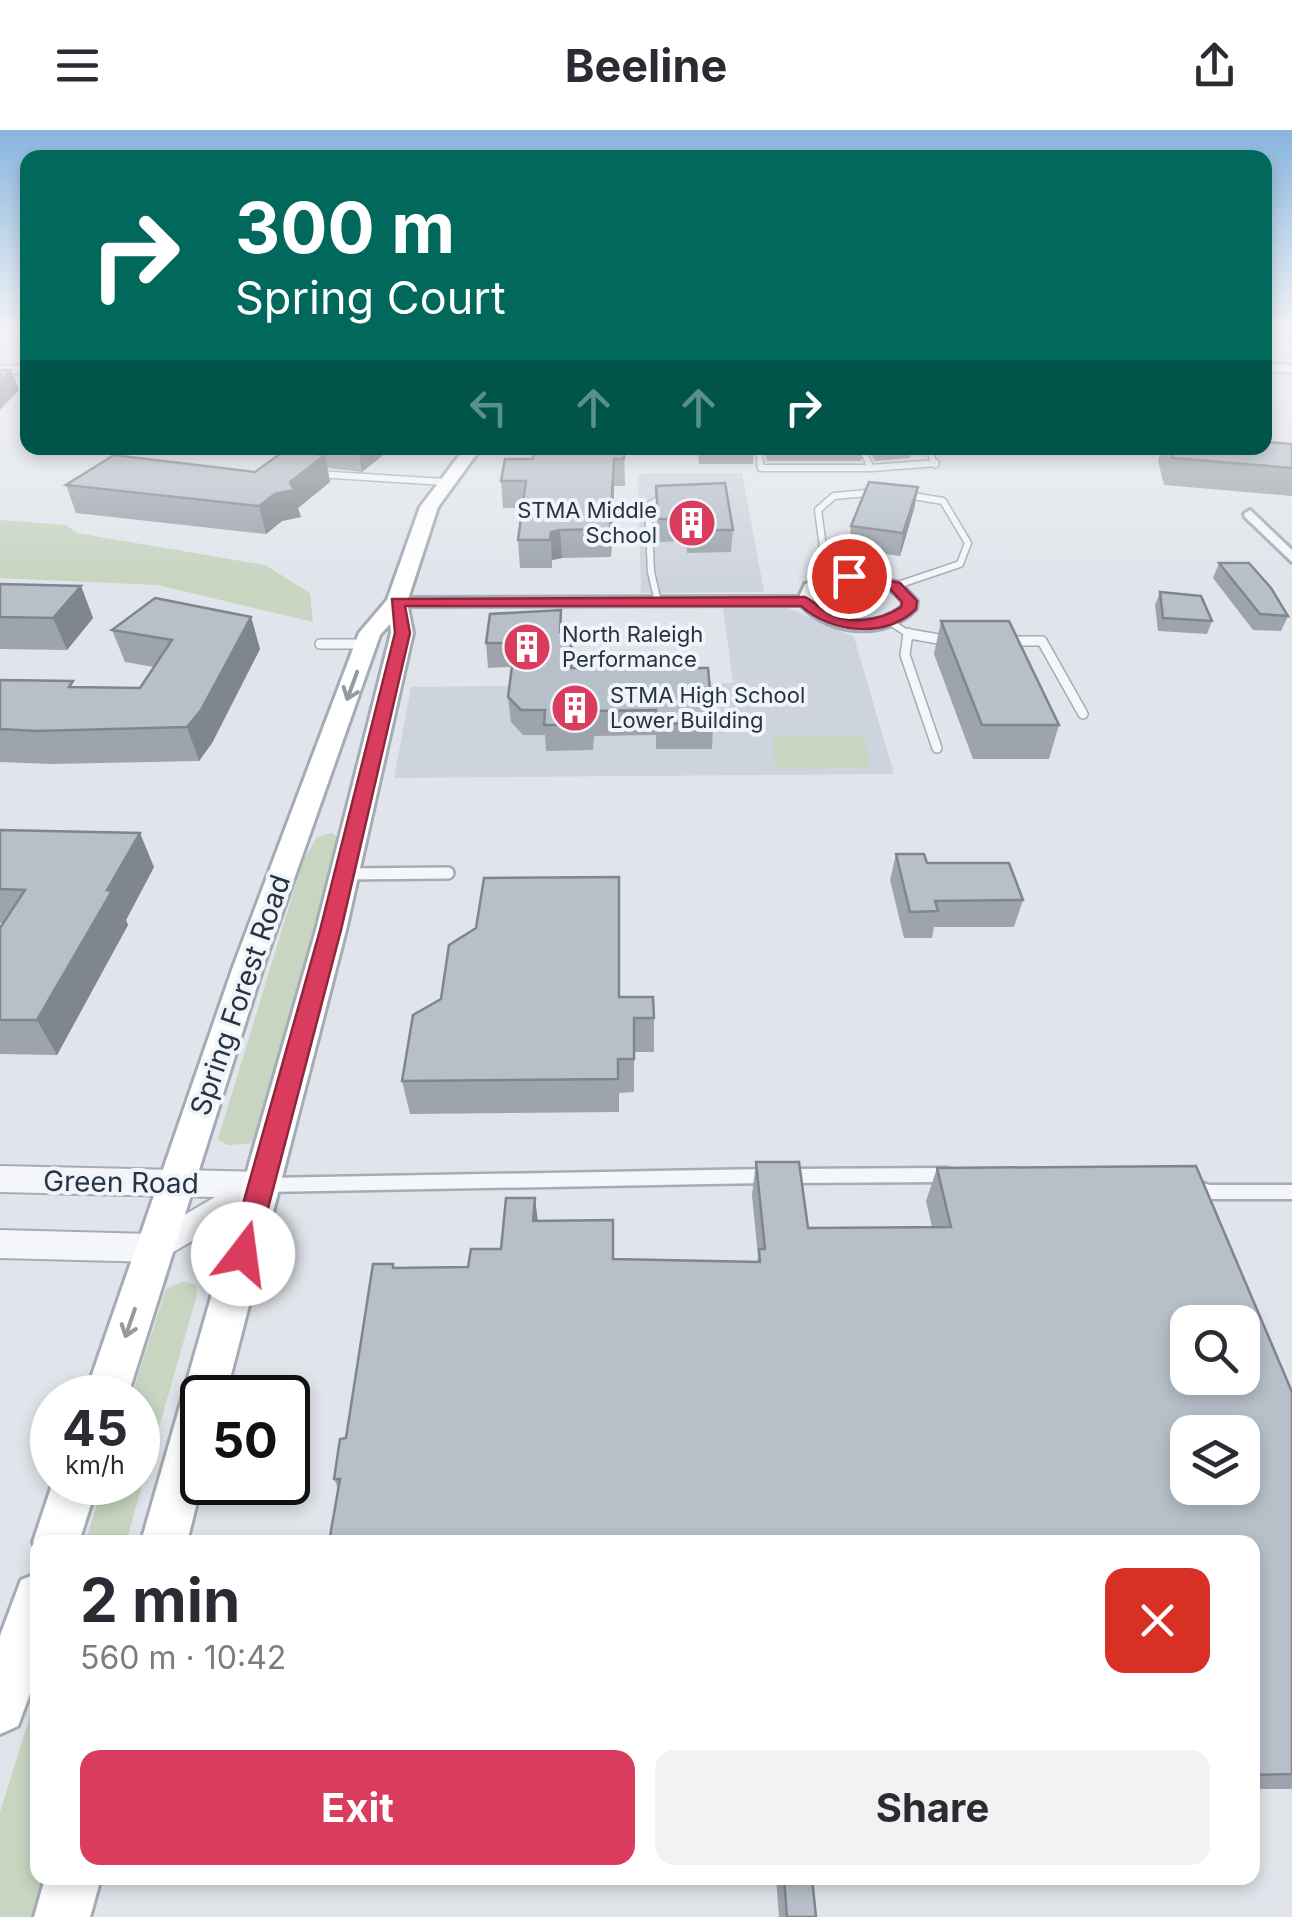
<!DOCTYPE html>
<meta charset="utf-8">
<style>
body{margin:0;font-family:Inter,sans-serif;background:#f2f2f3;color:#2b2b33;height:100vh;display:flex;flex-direction:column;font-size:38px;white-space:nowrap}
*{box-sizing:border-box;margin:0}
p{font-size:32px;color:#7c7c81}
.icon{flex:none;width:55px;height:55px;fill:none;stroke:currentColor;stroke-width:2;stroke-linecap:round;stroke-linejoin:round}
.map{position:relative;flex:1;overflow:hidden}
.panel{position:absolute;left:30px;top:1405px;width:1230px;height:350px;display:flex;flex-direction:column;background:#fff;border-radius:20px;box-shadow:0 5px 15px #0003}
.panel>*{flex:none}
.top-card{position:absolute;left:20px;top:20px;width:1252px;height:305px;border-radius:20px;box-shadow:0 5px 15px #0003;background:#00695c;color:#fff;overflow:hidden}
.fabs{position:absolute;left:1170px;top:1175px;display:grid;gap:20px}
.fabs a{display:grid;place-items:center;width:90px;height:90px;border-radius:20px;background:#fff;box-shadow:0 5px 15px #0003;font-size:50px}
.speed{position:absolute;left:30px;top:1245px;display:flex;gap:20px;font-size:50px;font-weight:700;text-align:center}
.speed>*{display:grid;place-content:center;width:130px;height:130px;border-radius:50%;background:#fff;box-shadow:0 5px 15px #0003;line-height:1}
.speed small{font-size:25px;font-weight:400}
.speed .limit{border:5px solid #111;border-radius:15px;background:#fff;color:#111}
.pin{position:absolute;display:grid;place-items:center;width:85px;height:85px;color:#fff;margin:-42px;border:5px solid #fff;border-radius:50%;box-shadow:0 2px 10px #0007}
.me{position:absolute;width:110px;margin:-55px;rotate:15deg;stroke-linejoin:round;filter:drop-shadow(0 0 8px #0008)}
.turn{display:flex;align-items:center;gap:35px;height:210px;padding:0 50px;font-size:45px}
.turn .icon{width:130px;height:130px;stroke-width:2.5}
.turn b{display:block;font-size:70px;line-height:85px}
.lanes{display:flex;align-items:center;height:95px;padding:0 50px;background:#0003;justify-content:center;gap:50px;direction:ltr}
.lanes .off{opacity:.35}
.round{display:grid;place-items:center;flex:none;width:105px;height:105px;border-radius:20px;background:#f2f2f3}
.overview{display:flex;align-items:center;justify-content:space-between;height:170px;padding:0 50px}
h1{font-size:60px;font-weight:700;line-height:75px}
.button{display:flex;gap:20px;margin-top:auto;padding:20px 50px}
.button a{flex:1;height:115px;border-radius:20px;background:#da3c5d;color:#fff;font-size:40px;font-weight:700;line-height:115px;text-align:center}
.button a+a{background:#f2f2f3;color:#2b2b33}
header{display:flex;justify-content:space-between;align-items:center;height:130px;padding:0 50px;background:#fff;font-size:45px;font-weight:700}
.map>svg:first-child{display:block}
.built{fill:#ced4dd}
.green{fill:#c7d5c1}
.lines{fill:none;stroke-linecap:round;stroke-linejoin:round}
.service-far4-casing{stroke:#a5acb6;stroke-width:8}
.service-far3-casing{stroke:#a5acb6;stroke-width:9}
.service-far2-casing{stroke:#a5acb6;stroke-width:12}
.service-far1-casing{stroke:#a5acb6;stroke-width:16}
.service-casing{stroke:#a5acb6;stroke-width:19}
.minor-casing{stroke:#a5acb6;stroke-width:6}
.tertiary-casing{stroke:#a5acb6;stroke-width:4}
.secondary-casing{stroke:#a5acb6;stroke-width:6}
.service-far4{stroke:#f4f6f9;stroke-width:5}
.service-far3{stroke:#f4f6f9;stroke-width:6}
.service-far2{stroke:#f4f6f9;stroke-width:9}
.service-far1{stroke:#f4f6f9;stroke-width:11}
.service{stroke:#f4f6f9;stroke-width:14}
.minor{fill:#f4f6f9;fill-rule:evenodd}
.tertiary{fill:#f4f6f9;fill-rule:evenodd}
.secondary{fill:#fff;fill-rule:evenodd}
.wall{fill:#9da4ad}
.shaded-wall{fill:#80868d}
.building{fill:#b7bfc9;stroke:#80868d;stroke-width:2.5;fill-rule:evenodd}
.oneway{stroke:#939aa2}
.route{fill:#da3c5d;stroke:#8e273c;stroke-width:2.5}
.labels{text-anchor:middle;dominant-baseline:central;stroke-width:8;stroke-linejoin:round;paint-order:stroke}
.far-poi-label{font-size:22px;fill:#273444;stroke:#f1f4f8;text-anchor:start}
.street-label{font-size:28px;fill:#273444;stroke:#f1f4f8}
</style>
<header><svg class="icon" aria-label="menu" viewBox="0 0 24 24"><path d="M4 6h16M4 12h16M4 18h16"/></svg>Beeline<svg class="icon" aria-label="share" viewBox="0 0 24 24"><path d="M12 15V3M7 8l5-5 5 5M5 13v7h14v-7"/></svg></header>
<div class="map">
<svg width="1292" height="1787" viewBox="0 0 1292 1787">
<rect width="100%" height="100%" fill="#e1e5eb"/>
<g class="built">
<polygon points="742,343 764,462 641,463 638,344"/>
<polygon points="723,477 786,477 854,507 894,644 394,648 411,557 733,553"/>
</g>
<g class="green">
<polygon points="0,390 66,395 77,403 265,435 310,463 313,492 158,455 0,448"/>
<polygon points="772,605 863,605 871,638 776,638"/>
<polygon points="331,703 340,708 333,742 268,985 254,1013 228,1015 218,1009 303,731 317,707"/>
<polygon points="183,1151 196,1155 197,1165 126,1412 85,1412 104,1353 138,1352 138,1268 131,1267 166,1159"/>
<polygon points="37,1564 38,1748 43,1748 35,1787 0,1787 0,1682"/>
</g>
<g class="lines">
<g class="service-far4-casing">
<g id="service-far4">
<polyline points="758,318 761,335"/>
<polyline points="861,318 870,335"/>
<polyline points="928,318 935,335"/>
</g>
</g>
<g class="service-far3-casing">
<g id="service-far3">
<polyline points="760,333 761,338 871,338"/>
<polyline points="868,333 871,338 936,333"/>
<polyline points="317,344 444,352"/>
<polyline points="834,447 826,439 818,380 834,366 878,362"/>
<polyline points="895,456 960,434 968,413 943,371 901,364"/>
<polyline points="658,472 651,442 648,376 668,364"/>
<polyline points="890,492 910,505"/>
<polyline points="910,504 916,505"/>
</g>
</g>
<g class="service-far2-casing">
<g id="service-far2">
<polyline points="908,503 905,525 937,618"/>
<polyline points="910,504 950,511"/>
<polyline points="1003,511 1042,511 1083,584"/>
<polyline points="320,514 366,514"/>
</g>
</g>
<g class="service-far1-casing">
<polyline id="service-far1" points="344,744 448,743"/>
</g>
<g class="service-casing">
<g id="service">
<polyline points="786,1046 947,1045"/>
<polyline points="266,1055 767,1046"/>
<polyline points="1193,1057 1208,1062 1292,1062"/>
</g>
</g>
<g class="minor-casing">
<g id="minor">
<polygon points="1250,380 1292,420 1292,432 1245,387 1244,384"/>
<path d="M849 442 900 453 917 471 916 479C886 510 830 506 801 475L397 476 390 472 397 468 799 467 805 454ZM849 450 890 459 903 472 902 477C874 498 837 495 812 470L816 460Z"/>
</g>
</g>
<g class="tertiary-casing">
<g id="tertiary">
<polygon points="1265,233 1292,235 1292,243 1265,241"/>
<polygon points="28,235 28,243 0,244 0,236"/>
<polygon points="0,1036 262,1042 273,1046 278,1055 273,1064 156,1132 0,1128 0,1100 152,1104 215,1067 0,1062"/>
</g>
</g>
<g class="secondary-casing">
<g id="secondary">
<polygon points="465,318 481,318 438,377 407,472 413,503 346,800 225,1268 202,1268 202,1352 187,1412 141,1412 316,800 391,503 390,494 380,505 263,837 127,1268 84,1268 233,837 359,503 387,470 420,377"/>
<polygon points="53,1352 98,1352 79,1412 38,1412 38,1424 33,1412"/>
<polygon points="38,1443 38,1542 18,1596 0,1604 0,1506 21,1450"/>
<polygon points="45,1748 101,1748 90,1787 34,1787"/>
</g>
</g>
<use href="#service-far4" class="service-far4"/>
<use href="#service-far3" class="service-far3"/>
<use href="#service-far2" class="service-far2"/>
<use href="#service-far1" class="service-far1"/>
<use href="#service" class="service"/>
<use href="#minor" class="minor"/>
<use href="#tertiary" class="tertiary"/>
<use href="#secondary" class="secondary"/>
</g>
<g class="wall">
<polygon points="1273,200 1292,200 1292,214"/>
<polygon points="1292,314 1292,366 1164,355 1158,331 1162,318 1265,318"/>
<polygon points="302,318 392,318 362,342 327,338 330,352 298,378 301,387 282,391 266,404 76,383 66,355 255,342 303,323"/>
<polygon points="624,318 625,356 614,356 611,427 562,428 552,430 552,438 520,438 518,410 522,378 503,378 501,351 533,329"/>
<polygon points="697,318 754,318 753,334 699,334"/>
<polygon points="764,318 863,318 861,331 767,331"/>
<polygon points="868,318 912,318 910,328 875,331"/>
<polygon points="656,356 733,400 731,422 687,423 686,411 658,412"/>
<polygon points="918,357 914,379 900,426 848,419 851,396"/>
<polygon points="1219,433 1288,486 1281,501 1253,500 1213,448"/>
<polygon points="0,454 81,456 93,488 67,520 0,519"/>
<polygon points="1160,462 1212,491 1207,504 1158,501 1155,475"/>
<polygon points="561,480 562,502 572,502 573,538 713,593 712,619 656,619 656,605 594,606 593,620 546,621 545,605 523,605 511,592 508,567 512,537 488,538 486,513"/>
<polygon points="251,487 260,519 212,613 199,631 52,634 0,632 0,550 76,557 140,558 154,537 125,532 112,500"/>
<polygon points="941,491 1059,595 1049,629 973,629 934,524"/>
<polygon points="0,700 154,737 126,790 128,795 57,925 0,924 0,798 3,793 0,793"/>
<polygon points="896,724 927,733 1023,770 1014,797 934,797 932,808 904,808 890,750"/>
<polygon points="620,781 620,867 654,888 654,922 634,922 634,962 619,963 619,982 410,984 402,951 476,798"/>
<polygon points="756,1032 808,1098 932,1097 926,1071 937,1038 1292,1262 1292,1659 1252,1659 1252,1412 338,1358 334,1349 393,1134 395,1138 468,1137 501,1119 538,1091 614,1129 757,1132 758,1126 752,1065"/>
<polygon points="776,1748 812,1748 816,1787 779,1787"/>
</g>
<g class="shaded-wall">
<polygon points="11,240 19,260 0,280 0,252"/>
<polygon points="358,318 392,318 362,342"/>
<polygon points="325,325 330,352 298,378 301,387 282,391 266,404 259,376"/>
<polygon points="614,329 614,356 611,427 610,399"/>
<polygon points="918,357 914,379 900,426 903,403"/>
<polygon points="560,400 562,428 552,430 552,438 551,402"/>
<polygon points="81,456 93,488 67,520 53,488"/>
<polygon points="251,487 260,519 212,613 199,631 187,597"/>
<polygon points="572,502 573,526 571,563 570,538"/>
<polygon points="140,703 154,737 126,790 128,795 57,925 37,890"/>
<polygon points="535,1068 539,1100 533,1091"/>
</g>
<g class="building">
<polygon points="0,240 11,240 0,252"/>
<polygon points="1265,312 1292,314 1292,338 1173,328 1170,318 1265,318"/>
<polygon points="535,318 624,318 624,329 614,329 610,399 560,400 551,402 550,410 518,410 526,351 501,351 505,329 533,329"/>
<polygon points="284,321 325,325 290,352 294,360 275,364 259,376 66,355 114,325 255,342"/>
<polygon points="869,352 918,357 903,403 851,396"/>
<polygon points="725,353 733,400 687,400 686,389 658,389 656,356"/>
<polygon points="1219,433 1249,433 1271,458 1288,486 1260,484"/>
<polygon points="0,454 81,456 53,488 0,487"/>
<polygon points="1160,462 1201,466 1212,491 1163,488"/>
<polygon points="155,468 251,487 201,580 187,597 36,601 0,599 0,550 73,551 69,557 140,558 172,510 112,500"/>
<polygon points="561,480 560,502 572,502 570,538 708,538 713,593 656,594 656,580 593,581 592,595 544,595 545,580 521,580 508,567 515,513 486,513 490,484"/>
<polygon points="941,491 1009,491 1059,595 982,595"/>
<polygon points="0,700 140,703 107,760 112,761 37,890 0,890 0,798 25,760 0,759"/>
<polygon points="896,724 924,724 927,733 1009,733 1023,770 935,771 938,781 910,782"/>
<polygon points="619,747 619,867 653,867 654,888 634,888 634,929 618,929 618,949 402,951 413,885 441,869 449,815 476,798 484,748"/>
<path d="M756 1032H799L808 1098 951 1097 937 1038 1196 1036 1292 1262V1644L1252 1645V1412H329L340 1349H334L340 1309 346 1308 373 1134H393V1138L468 1137 471 1119H501L506 1068H535L533 1091 613 1090V1129L760 1132 759 1119H765ZM1188 1192H1242V1248H1188ZM1188 1302H1242V1358H1188Z"/>
<polygon points="784,1748 812,1748 816,1787 787,1787"/>
</g>
<defs><path id="oneway-shaft" d="M-6 0H5M1.5-3L5.5 0L1.5 3" fill="none" stroke-width="1.6" stroke-linecap="round" stroke-linejoin="round" transform="scale(2.5)"/></defs>
<g class="oneway">
<use href="#oneway-shaft" transform="translate(352 556) rotate(110)"/>
<use href="#oneway-shaft" transform="translate(130 1193) rotate(109)"/>
</g>
<linearGradient id="sky" x2="0" y2="1"><stop stop-color="#88b5de"/><stop offset="0.44" stop-color="#f2f3f6"/><stop offset="1" stop-color="#f2f3f6" stop-opacity="0"/></linearGradient>
<rect width="1292" height="450" fill="url(#sky)"/>
<path class="route" d="M849 442 900 453 917 471 916 479C885 509 832 503 801 476H405L410 503 341 800 256 1124 252 1133 243 1136 233 1133 229 1124 320 800 395 503 392 469 805 467C813 471 817 476 825 481 847 496 880 491 901 477L902 472 890 459 844 449V443Z"/>
<defs>
<g id="building-disc" transform="scale(2.5)"><circle r="9.5" fill="#da3c5d" stroke="#f1f4f8"/><path d="M-4-6H4V6H1V3H-1V6H-4ZM-2.5-4.3h1.7v1.8h-1.7ZM.8-4.3h1.7v1.8H.8ZM-2.5-1h1.7V.8h-1.7ZM.8-1h1.7V.8H.8Z" fill="#fff"/></g>
</defs>
<g fill-rule="evenodd">
<use href="#building-disc" x="692" y="393"/>
<use href="#building-disc" x="527" y="517"/>
<use href="#building-disc" x="575" y="578"/>
</g>
<g class="labels">
<g class="far-poi-label">
<text x="657" y="380" text-anchor="end">STMA Middle<tspan x="657" dy="25">School</tspan></text>
<text x="562" y="504">North Raleigh<tspan x="562" dy="25">Performance</tspan></text>
<text x="610" y="565">STMA High School<tspan x="610" dy="25">Lower Building</tspan></text>
</g>
<g class="street-label">
<text transform="translate(240 865) rotate(-71)">Spring Forest Road</text>
<text transform="translate(121 1052) rotate(1)">Green Road</text>
</g>
</g>
</svg>
<div class="fabs">
<a><svg class="icon" aria-label="search" viewBox="0 0 24 24"><circle cx="10" cy="10" r="6"/><path d="M15 15l6 6"/></svg></a>
<a><svg class="icon" aria-label="layers" viewBox="0 0 24 24"><path d="M12 4l9 5-9 5-9-5zM3 14l9 5 9-5"/></svg></a>
</div>
<div class="speed"><div>45<small>km/h</small></div><div class="limit">50</div></div>
<div class="pin" style="left:849px;top:446px;background:#d93025"><svg class="icon" aria-label="arrive" viewBox="0 0 24 24"><path d="M6 21V4h12l-3 4 3 4H6"/></svg></div>
<svg class="me" style="left:243px;top:1124px" viewBox="-20 -20 40 40"><circle r="19" fill="#fff"/><path d="M0-13L10 11 0 6-10 11z" fill="#da3c5d"/></svg>
<div class="top-card">
<div class="turn"><svg class="icon" aria-label="right" viewBox="0 0 24 24"><path d="M7 20v-9h11M14 6l5 5-5 5"/></svg><div><b>300 m</b>Spring Court</div></div>
<div class="lanes"><svg class="icon off" aria-label="left" viewBox="0 0 24 24"><path d="M17 20v-9H6M10 6l-5 5 5 5"/></svg><svg class="icon off" aria-label="ahead" viewBox="0 0 24 24"><path d="M12 20V5M6 11l6-6 6 6"/></svg><svg class="icon off" aria-label="ahead" viewBox="0 0 24 24"><path d="M12 20V5M6 11l6-6 6 6"/></svg><svg class="icon" aria-label="right" viewBox="0 0 24 24"><path d="M7 20v-9h11M14 6l5 5-5 5"/></svg></div>
</div>
<section class="panel">
<div class="overview"><div><h1>2 min</h1><p>560 m · 10:42</p></div><a class="round" style="background:#d93025;color:#fff"><svg class="icon" aria-label="close" viewBox="0 0 24 24"><path d="M6 6l12 12M18 6L6 18"/></svg></a></div>
<div class="button"><a>Exit</a><a>Share</a></div>
</section>
</div>
